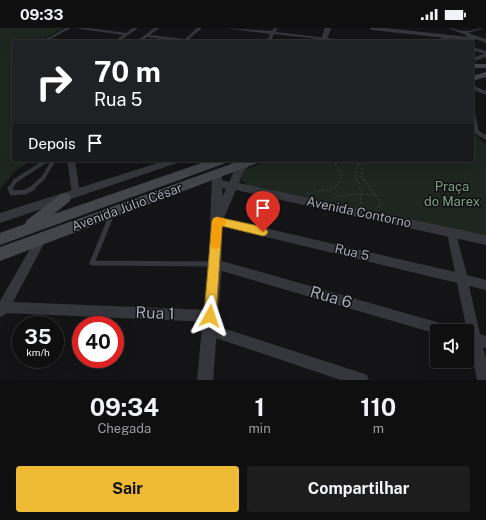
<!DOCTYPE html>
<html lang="pt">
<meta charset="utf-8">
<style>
body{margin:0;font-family:"Public Sans",sans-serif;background:#1d1d1e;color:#f1f3f6;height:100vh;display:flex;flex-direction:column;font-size:15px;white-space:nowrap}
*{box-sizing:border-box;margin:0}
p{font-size:13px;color:#9b9c9f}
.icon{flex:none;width:22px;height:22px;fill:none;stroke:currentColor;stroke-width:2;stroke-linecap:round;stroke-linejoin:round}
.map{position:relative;height:352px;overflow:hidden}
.details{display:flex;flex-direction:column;background:#0f0f10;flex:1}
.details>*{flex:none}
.guide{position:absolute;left:12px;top:12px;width:462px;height:122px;border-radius:4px;box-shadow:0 4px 16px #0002,0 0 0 1px #2f2f30;background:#202124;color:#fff;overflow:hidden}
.tools{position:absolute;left:430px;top:296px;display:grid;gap:8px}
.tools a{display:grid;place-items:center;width:44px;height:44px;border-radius:4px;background:#0f0f10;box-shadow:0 4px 16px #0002,0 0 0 1px #2f2f30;font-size:20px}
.speed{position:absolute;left:12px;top:288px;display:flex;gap:8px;font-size:20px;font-weight:700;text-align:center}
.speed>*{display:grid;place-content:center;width:52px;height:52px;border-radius:50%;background:#0f0f10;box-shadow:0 4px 16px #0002,0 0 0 1px #2f2f30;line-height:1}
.speed small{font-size:10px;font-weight:400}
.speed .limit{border:6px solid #d22;background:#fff;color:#111}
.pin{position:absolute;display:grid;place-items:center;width:34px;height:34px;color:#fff;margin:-41px -17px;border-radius:50% 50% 50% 0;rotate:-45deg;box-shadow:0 0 4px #0007}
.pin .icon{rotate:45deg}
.me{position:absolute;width:44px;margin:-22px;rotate:5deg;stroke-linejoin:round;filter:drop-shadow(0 0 3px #0008)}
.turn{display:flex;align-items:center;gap:14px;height:84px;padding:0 16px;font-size:18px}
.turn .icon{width:52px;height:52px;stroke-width:2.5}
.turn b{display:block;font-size:28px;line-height:34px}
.then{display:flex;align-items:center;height:38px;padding:0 16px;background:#0003;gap:8px;font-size:15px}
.eta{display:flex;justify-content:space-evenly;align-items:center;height:68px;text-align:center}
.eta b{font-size:24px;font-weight:700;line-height:28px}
.button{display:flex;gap:8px;margin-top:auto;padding:8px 16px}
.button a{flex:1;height:46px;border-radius:4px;background:#eeba34;color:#111;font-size:16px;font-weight:700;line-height:46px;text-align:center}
.button a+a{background:#1d1d1e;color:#f1f3f6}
.status{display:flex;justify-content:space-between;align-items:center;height:28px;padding:0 20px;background:#0f0f10;direction:ltr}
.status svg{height:11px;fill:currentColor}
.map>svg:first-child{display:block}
.green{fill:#1e2620}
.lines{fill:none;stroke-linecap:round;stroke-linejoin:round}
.path{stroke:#3b3d42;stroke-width:1.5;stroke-dasharray:1.5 2.5;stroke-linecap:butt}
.service-far1{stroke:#35363b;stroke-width:4}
.service{stroke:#35363b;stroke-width:5}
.minor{fill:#35363b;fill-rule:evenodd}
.tertiary{fill:#35363b;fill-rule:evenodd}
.secondary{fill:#43454b;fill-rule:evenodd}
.route{fill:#eeba34;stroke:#9b7922}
.slow{fill:#f59e0b}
.labels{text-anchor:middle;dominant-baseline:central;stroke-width:3;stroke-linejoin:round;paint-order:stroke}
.park-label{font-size:13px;fill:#7da082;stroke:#0f0f11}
.street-label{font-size:13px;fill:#a6aab6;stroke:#0f0f11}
.near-street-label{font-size:16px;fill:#a6aab6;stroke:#0f0f11}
</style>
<div class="status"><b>09:33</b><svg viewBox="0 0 49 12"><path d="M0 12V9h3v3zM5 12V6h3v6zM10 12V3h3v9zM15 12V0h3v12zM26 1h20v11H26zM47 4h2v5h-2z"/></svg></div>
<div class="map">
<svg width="486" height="352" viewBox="0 0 486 352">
<rect width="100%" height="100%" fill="#141416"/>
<g class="green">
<polygon points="0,0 64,0 36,14 14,14 14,26 12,28 14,29 14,132 33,132 15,143 0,161"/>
<polygon points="472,105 486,116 486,207 247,157 241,152 241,147 247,141 271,132 472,132"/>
</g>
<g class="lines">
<g class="path">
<polyline points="360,132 355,146 361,163 361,176"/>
<polyline points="362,132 362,149 380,174 379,180"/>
<polyline points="307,165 334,161 343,149 335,135 339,132"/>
<polyline points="334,170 354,166 375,167"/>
</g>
<g class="service-far1">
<polyline points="10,161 15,153 47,132"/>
<polyline points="31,161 43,150 54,132"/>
</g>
<g class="service">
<polyline points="10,160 12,165 25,164 33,160"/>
<polyline points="112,186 92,235 213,236"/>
</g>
<g class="minor">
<polygon points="66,0 71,0 45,14 40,14"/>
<polygon points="75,0 88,0 126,5 133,0 138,0 118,14 113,14 123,7"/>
<polygon points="154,0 159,0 150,7 185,11 197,0 202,0 189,11 202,14 188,14 147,9 141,14 136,14"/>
<polygon points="225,0 272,3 274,0 276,0 277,1 276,4 360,14 345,14 274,6 270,14 266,14 270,6"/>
<path d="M448 0C454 0 459 3 464 3 470 4 476 0 483 0L468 5 466 7Z"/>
<polygon points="452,7 454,9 438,14 431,14"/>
<polygon points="472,19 486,23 486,26 472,22"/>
<polygon points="472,57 486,63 486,67 472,61"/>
<polygon points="472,84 475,86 479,103 486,107 486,112 472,104"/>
<polygon points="67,132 75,132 80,166 76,169 72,166"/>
<polygon points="217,189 455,244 447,205 449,202 452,201 455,202 467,247 486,252 486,262 469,258 480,306 486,308 486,320 483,320 486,331 486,352 477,352 470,316 467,315 467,303 457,255 217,197 214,196 212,193 214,190"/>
<polygon points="42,206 46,207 47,210 13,274 210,282 214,284 216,288 214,292 210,294 6,285 5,287 0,289 0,273 38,207"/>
<polygon points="215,231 447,297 451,299 453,303 437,303 437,306 215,241 211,239 210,236 211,233"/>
<polygon points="210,296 362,345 367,347 369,352 341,352 210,308 206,306 204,302 206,298"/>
</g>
<g class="tertiary">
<polygon points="325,0 331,0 326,14 320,14"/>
<polygon points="369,0 386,0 468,9 465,7 468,5 486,11 486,15 476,11 473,13 372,2"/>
<polygon points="486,25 486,29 472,34 472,30"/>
<polygon points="167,132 182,132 180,134 0,195 0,185"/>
<path d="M243 132H251L252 134 242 146 239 155 486 207V217L236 162 223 192 221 251 213 352H197L209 225 212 149 213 146H221L222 152 229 154 234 143ZM222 160 226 161 223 168Z"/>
</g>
<g class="secondary">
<rect x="472" y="36" width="14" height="4"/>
<polygon points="486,44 486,49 472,53 472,48"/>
<polygon points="210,132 228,132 226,135 0,217 0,205 25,196 27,192 60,167 65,165 70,167 71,170 70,173 54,186"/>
<polygon points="242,132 259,132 257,135 0,233 0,219"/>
</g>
</g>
<polygon class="route" points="217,189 263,199 266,201 268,204 266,207 263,208 222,198 216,288 215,292 210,294 206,292 204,288 212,193 214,190"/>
<polygon class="slow" points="217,189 225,191 226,194 225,197 222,198 220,220 216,221 212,220 211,217 212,193 214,190"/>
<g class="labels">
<g class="park-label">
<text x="452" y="158">Praça<tspan x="452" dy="15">do Marex</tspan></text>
</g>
<g class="street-label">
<text transform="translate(127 179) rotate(-20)">Avenida Júlio César</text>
<text transform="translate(359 184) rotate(12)">Avenida Contorno</text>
<text transform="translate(352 224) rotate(13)">Rua 5</text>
</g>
<g class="near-street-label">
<text transform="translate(331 269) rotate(16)">Rua 6</text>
<text transform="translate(155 285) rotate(2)">Rua 1</text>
</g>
</g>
</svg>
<div class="tools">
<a><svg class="icon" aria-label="sound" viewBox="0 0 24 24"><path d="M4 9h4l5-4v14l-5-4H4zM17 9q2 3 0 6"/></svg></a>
</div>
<div class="speed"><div>35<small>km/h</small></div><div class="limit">40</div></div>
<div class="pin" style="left:263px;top:204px;background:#d93025"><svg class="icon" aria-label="arrive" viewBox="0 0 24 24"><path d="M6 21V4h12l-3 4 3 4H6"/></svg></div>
<svg class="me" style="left:210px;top:288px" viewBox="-20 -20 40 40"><path d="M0-17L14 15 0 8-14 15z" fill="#eeba34" stroke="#fff" stroke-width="4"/></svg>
<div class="guide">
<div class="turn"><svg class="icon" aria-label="right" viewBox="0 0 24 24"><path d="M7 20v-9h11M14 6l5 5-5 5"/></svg><div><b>70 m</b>Rua 5</div></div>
<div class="then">Depois<svg class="icon" aria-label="arrive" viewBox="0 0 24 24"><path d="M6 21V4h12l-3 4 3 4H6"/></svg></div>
</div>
</div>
<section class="details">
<div class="eta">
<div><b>09:34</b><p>Chegada</p></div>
<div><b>1</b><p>min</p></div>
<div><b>110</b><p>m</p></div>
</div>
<div class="button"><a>Sair</a><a>Compartilhar</a></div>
</section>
